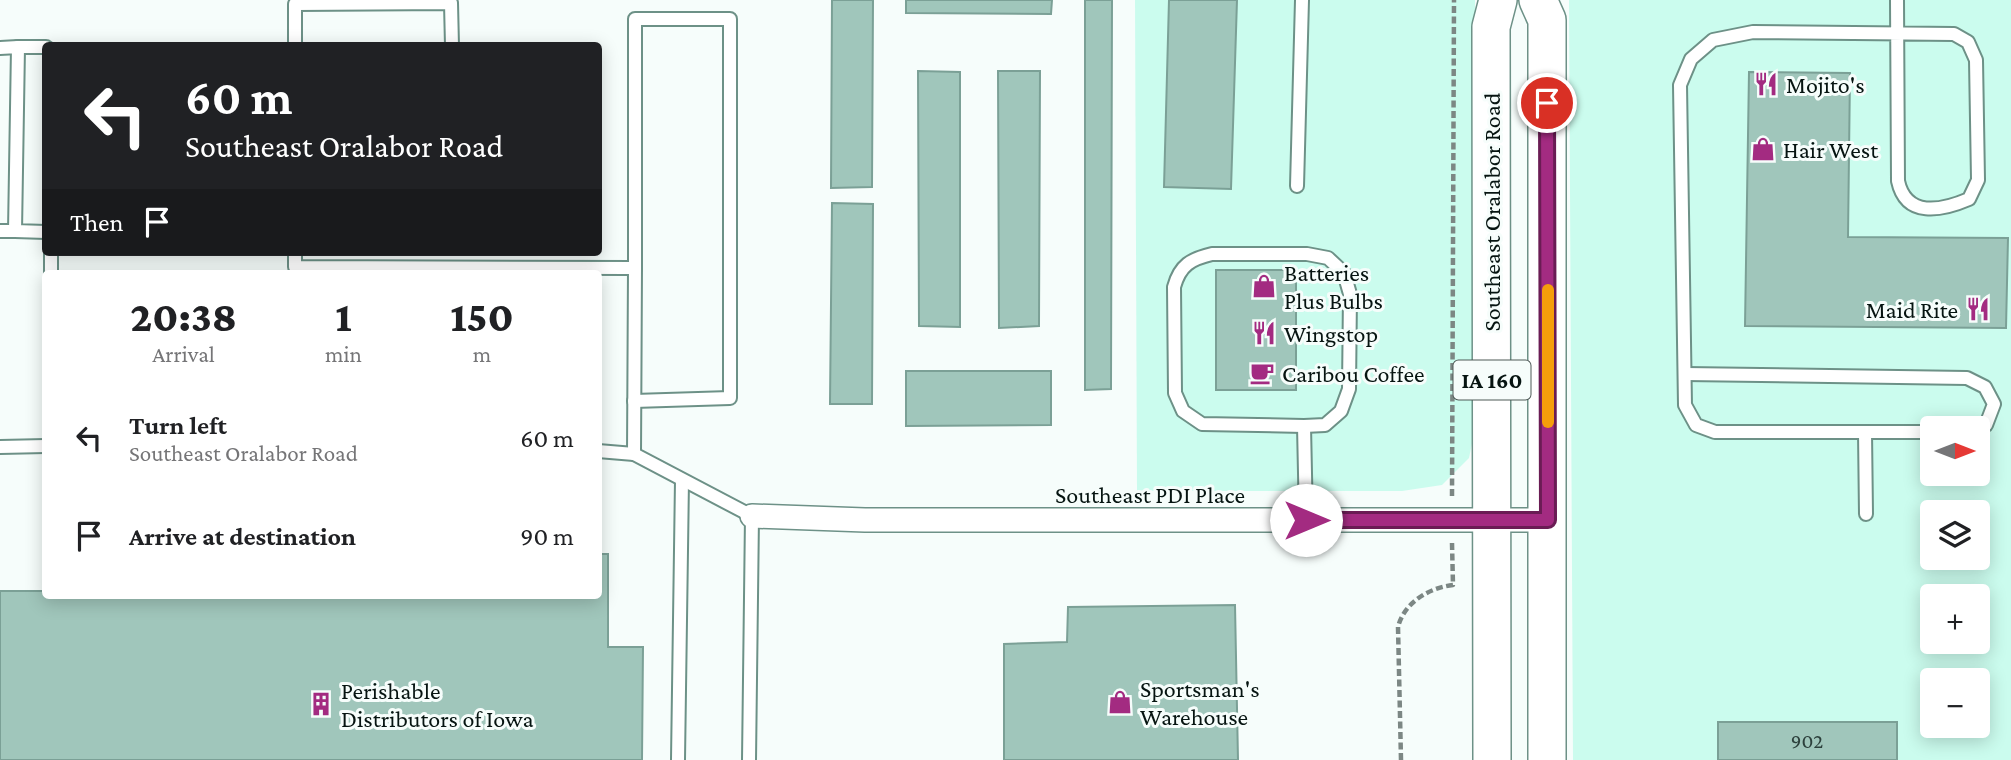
<!DOCTYPE html>
<meta charset="utf-8">
<style>
body{margin:0;font-family:"Crimson Pro",serif;background:#f2f2f2;color:#202124;height:100vh;display:flex;flex-direction:column;font-size:26px;white-space:nowrap}
*{box-sizing:border-box;margin:0}
p{font-size:23px;color:#757577}
.icon{flex:none;width:38px;height:38px;fill:none;stroke:currentColor;stroke-width:2;stroke-linecap:round;stroke-linejoin:round}
.map{position:relative;flex:1;overflow:hidden}
.side{position:absolute;left:42px;top:270px;width:560px;height:329px;display:flex;flex-direction:column;background:#fff;border-radius:7px;box-shadow:0 4px 18px #0003}
.side>*{flex:none}
.top-card{position:absolute;left:42px;top:42px;width:560px;height:214px;border-radius:7px;box-shadow:0 4px 18px #0003;background:#202124;color:#fff;overflow:hidden}
.needle{width:46px;rotate:90deg}
.tools{position:absolute;left:1920px;top:416px;display:grid;gap:14px}
.tools a{display:grid;place-items:center;width:70px;height:70px;border-radius:7px;background:#fff;box-shadow:0 4px 18px #0003;font-size:35px}
.pin{position:absolute;display:grid;place-items:center;width:60px;height:60px;color:#fff;margin:-30px;border:4px solid #fff;border-radius:50%;box-shadow:0 2px 7px #0007}
.me{position:absolute;width:77px;margin:-38px;rotate:90deg;stroke-linejoin:round;filter:drop-shadow(0 0 5px #0008)}
.turn{display:flex;align-items:center;gap:24px;height:147px;padding:0 28px;font-size:32px}
.turn .icon{width:91px;height:91px;stroke-width:2.5}
.turn b{display:block;font-size:49px;line-height:60px}
.then{display:flex;align-items:center;height:66px;padding:0 28px;background:#0003;gap:14px;font-size:26px}
.eta{display:flex;justify-content:space-evenly;align-items:center;height:119px;text-align:center}
.eta b{font-size:42px;font-weight:800;line-height:49px}
ul{padding:0;list-style:none}
li{display:flex;align-items:center;gap:21px;height:98px;padding:0 28px}
li div{flex:1}
li b{display:block;font-size:26px}
li em{font-style:normal}
.map>svg:first-child{display:block}
.built{fill:#cbfcee;fill-rule:evenodd}
.building{fill:#a0c6bb;stroke:#7ba096;stroke-width:2}
.lines{fill:none;stroke-linecap:round;stroke-linejoin:round}
.service-casing{stroke:#6d9187;stroke-width:16}
.minor-casing{stroke:#6d9187;stroke-width:26}
.primary-casing{stroke:#6d9187;stroke-width:40}
.path{stroke:#7c8784;stroke-width:4.5;stroke-dasharray:7 3.5;stroke-linecap:butt}
.service{stroke:#fff;stroke-width:12}
.minor{stroke:#fff;stroke-width:23}
.primary{stroke:#fff;stroke-width:37}
.route-casing{stroke:#6a1c54;stroke-width:18}
.route{stroke:#a32b81;stroke-width:12}
.slow{stroke:#f59e0b;stroke-width:12}
.labels{text-anchor:middle;dominant-baseline:central;stroke-width:6;stroke-linejoin:round;paint-order:stroke}
.number-label{font-size:21px;fill:#2c403c}
.shield{fill:#f6fdfb;stroke:#4e5a57;stroke-width:2}
.shield-label{font-size:23px;font-weight:bold;fill:#061411}
.poi-label{font-size:24px;fill:#061411;stroke:#f6fdfb;text-anchor:start}
.street-label{font-size:24px;fill:#061411;stroke:#f6fdfb}
</style>
<div class="map">
<svg width="2011" height="760" viewBox="0 0 2011 760">
<rect width="100%" height="100%" fill="#f6fdfb"/>
<g class="built">
<polygon points="1135,0 1475,0 1475,429 1469,458 1442,485 1402,491 1137,491"/>
<path d="M1569 0H2011V760H1573ZM1932 429H1978V474H1932ZM1932 513H1978V558H1932ZM1932 597H1978V642H1932ZM1932 681H1978V726H1932Z"/>
</g>
<g class="building">
<polygon points="832,0 873,0 872,187 831,188"/>
<polygon points="906,0 1052,0 1051,14 906,13"/>
<polygon points="1085,0 1112,0 1111,389 1085,390"/>
<polygon points="1169,0 1237,0 1231,189 1164,187"/>
<polygon points="918,71 960,72 960,327 919,326"/>
<polygon points="998,71 1040,71 1039,326 999,328"/>
<polygon points="1749,72 1850,73 1848,237 2008,238 2006,328 1745,326"/>
<polygon points="832,203 873,204 872,404 830,404"/>
<rect x="1216" y="270" width="80" height="120"/>
<polygon points="906,371 1051,371 1051,425 906,426"/>
<polygon points="598,554 608,554 608,647 643,647 642,760 0,760 0,591 46,591 46,595 598,595"/>
<polygon points="1235,605 1238,760 1004,760 1004,644 1067,642 1068,607"/>
<rect x="1718" y="722" width="179" height="38"/>
</g>
<g class="lines">
<g class="service-casing">
<g id="service">
<polyline points="295,46 295,4 451,3 452,46"/>
<polyline points="18,47 46,47"/>
<polyline points="0,48 18,47 15,231 46,232"/>
<polyline points="1297,186 1302,0"/>
<polyline points="0,231 15,231"/>
<polyline points="295,252 295,267 635,268 634,454 752,516 749,760"/>
<path d="M1212 254H1307L1328 258 1344 273 1350 294 1349 389 1341 411 1325 425 1304 426 1202 424 1183 411 1175 393 1174 287C1180 265 1191 259 1212 254Z"/>
<polyline points="51,273 51,252"/>
<polyline points="1685,374 1967,378 1985,387 1994,404 1986,425 1976,429"/>
<polyline points="634,401 730,398 730,19 635,19 635,268"/>
<polyline points="1304,426 1306,520"/>
<polyline points="1865,432 1932,432"/>
<polyline points="0,447 46,446"/>
<polyline points="598,451 634,454"/>
<path d="M1866 514 1865 432H1715L1696 425 1685 405 1680 85 1691 59 1713 40 1753 32 1954 34 1968 42 1976 60 1978 180 1969 199C1941 211 1906 218 1898 181L1897 0"/>
<polyline points="678,760 682,480"/>
</g>
</g>
<g class="minor-casing">
<polyline id="minor" points="752,516 865,520 1548,520"/>
</g>
<g class="primary-casing">
<g id="primary">
<polyline points="1538,0 1547,20 1547,760"/>
<polyline points="1492,760 1491,27 1498,0"/>
</g>
</g>
<g class="path">
<polyline points="1452,496 1454,0"/>
<path d="M1401 760 1398 627C1404 603 1428 588 1453 585L1452 543"/>
</g>
<use href="#service" class="service"/>
<use href="#minor" class="minor"/>
<use href="#primary" class="primary"/>
</g>
<g class="lines">
<g class="route-casing">
<polyline id="route" points="1306,520 1548,520 1547,103"/>
</g>
<use href="#route" class="route"/>
<polyline class="slow" points="1548,290 1548,422"/>
</g>
<defs>
<g id="restaurant-bare" transform="scale(1.89)"><path d="M-5-6h1v4h1v-4h1v4h1v-4h1v5L-1.5 .5V6h-2V.5L-5-1ZM5-6V6H3V1.5H1.5Q1.5-4 5-6Z" fill="#a32b81" stroke="#f6fdfb" stroke-width="2.5" paint-order="stroke"/></g>
<g id="shop-bare" transform="scale(1.89)"><path d="M-5-2.5h2.3a2.7 3.5 0 0 1 5.4 0H5L5.5 6h-11ZM-1.5-2.5h3a1.5 2.3 0 0 0-3 0Z" fill="#a32b81" stroke="#f6fdfb" stroke-width="2.5" paint-order="stroke"/></g>
<g id="cafe-bare" transform="scale(1.89)"><path d="M-5.5-4.5H6V0H3Q3 3.5 0 3.5H-2.5Q-5.5 3.5-5.5 0ZM3-3.2v2h1.7v-2ZM-6 4.5H4V6H-6Z" fill="#a32b81" stroke="#f6fdfb" stroke-width="2.5" paint-order="stroke"/></g>
<g id="building-bare" transform="scale(1.89)"><path d="M-4-6H4V6H1V3H-1V6H-4ZM-2.5-4.3h1.7v1.8h-1.7ZM.8-4.3h1.7v1.8H.8ZM-2.5-1h1.7V.8h-1.7ZM.8-1h1.7V.8H.8Z" fill="#a32b81" stroke="#f6fdfb" stroke-width="2.5" paint-order="stroke"/></g>
</defs>
<g fill-rule="evenodd">
<use href="#restaurant-bare" x="1766" y="84"/>
<use href="#shop-bare" x="1763" y="149"/>
<use href="#shop-bare" x="1264" y="286"/>
<use href="#restaurant-bare" x="1978" y="309"/>
<use href="#restaurant-bare" x="1264" y="333"/>
<use href="#cafe-bare" x="1262" y="373"/>
<use href="#shop-bare" x="1120" y="702"/>
<use href="#building-bare" x="321" y="704"/>
</g>
<g class="labels">
<g class="number-label">
<text x="1807" y="741">902</text>
</g>
<rect class="shield" x="1453.5" y="360.5" width="77" height="39" rx="5"/>
<g class="shield-label">
<text x="1492" y="380">IA 160</text>
</g>
<g class="poi-label">
<text x="1786" y="84">Mojito's</text>
<text x="1783" y="149">Hair West</text>
<text x="1284" y="272">Batteries<tspan x="1284" dy="28">Plus Bulbs</tspan></text>
<text x="1958" y="309" text-anchor="end">Maid Rite</text>
<text x="1284" y="333">Wingstop</text>
<text x="1282" y="373">Caribou Coffee</text>
<text x="1140" y="688">Sportsman's<tspan x="1140" dy="28">Warehouse</tspan></text>
<text x="341" y="690">Perishable<tspan x="341" dy="28">Distributors of Iowa</tspan></text>
</g>
<g class="street-label">
<text transform="translate(1491 212) rotate(-90)">Southeast Oralabor Road</text>
<text x="1150" y="494">Southeast PDI Place</text>
</g>
</g>
</svg>
<div class="tools">
<a><svg class="needle" viewBox="-14 -14 28 28"><path d="M0-13l5 13h-10z" fill="#e53935"/><path d="M0 13l5-13h-10z" fill="#757577"/></svg></a>
<a><svg class="icon" aria-label="layers" viewBox="0 0 24 24"><path d="M12 4l9 5-9 5-9-5zM3 14l9 5 9-5"/></svg></a>
<a>+</a>
<a>−</a>
</div>
<div class="pin" style="left:1547px;top:103px;background:#d93025"><svg class="icon" aria-label="arrive" viewBox="0 0 24 24"><path d="M6 21V4h12l-3 4 3 4H6"/></svg></div>
<svg class="me" style="left:1306px;top:520px" viewBox="-20 -20 40 40"><circle r="19" fill="#fff"/><path d="M0-13L10 11 0 6-10 11z" fill="#a32b81"/></svg>
<div class="top-card">
<div class="turn"><svg class="icon" aria-label="left" viewBox="0 0 24 24"><path d="M17 20v-9H6M10 6l-5 5 5 5"/></svg><div><b>60 m</b>Southeast Oralabor Road</div></div>
<div class="then">Then<svg class="icon" aria-label="arrive" viewBox="0 0 24 24"><path d="M6 21V4h12l-3 4 3 4H6"/></svg></div>
</div>
<section class="side">
<div class="eta">
<div><b>20:38</b><p>Arrival</p></div>
<div><b>1</b><p>min</p></div>
<div><b>150</b><p>m</p></div>
</div>
<ul>
<li><svg class="icon" aria-label="left" viewBox="0 0 24 24"><path d="M17 20v-9H6M10 6l-5 5 5 5"/></svg><div><b>Turn left</b><p>Southeast Oralabor Road</p></div><em>60 m</em></li>
<li><svg class="icon" aria-label="arrive" viewBox="0 0 24 24"><path d="M6 21V4h12l-3 4 3 4H6"/></svg><div><b>Arrive at destination</b></div><em>90 m</em></li>
</ul>
</section>
</div>
